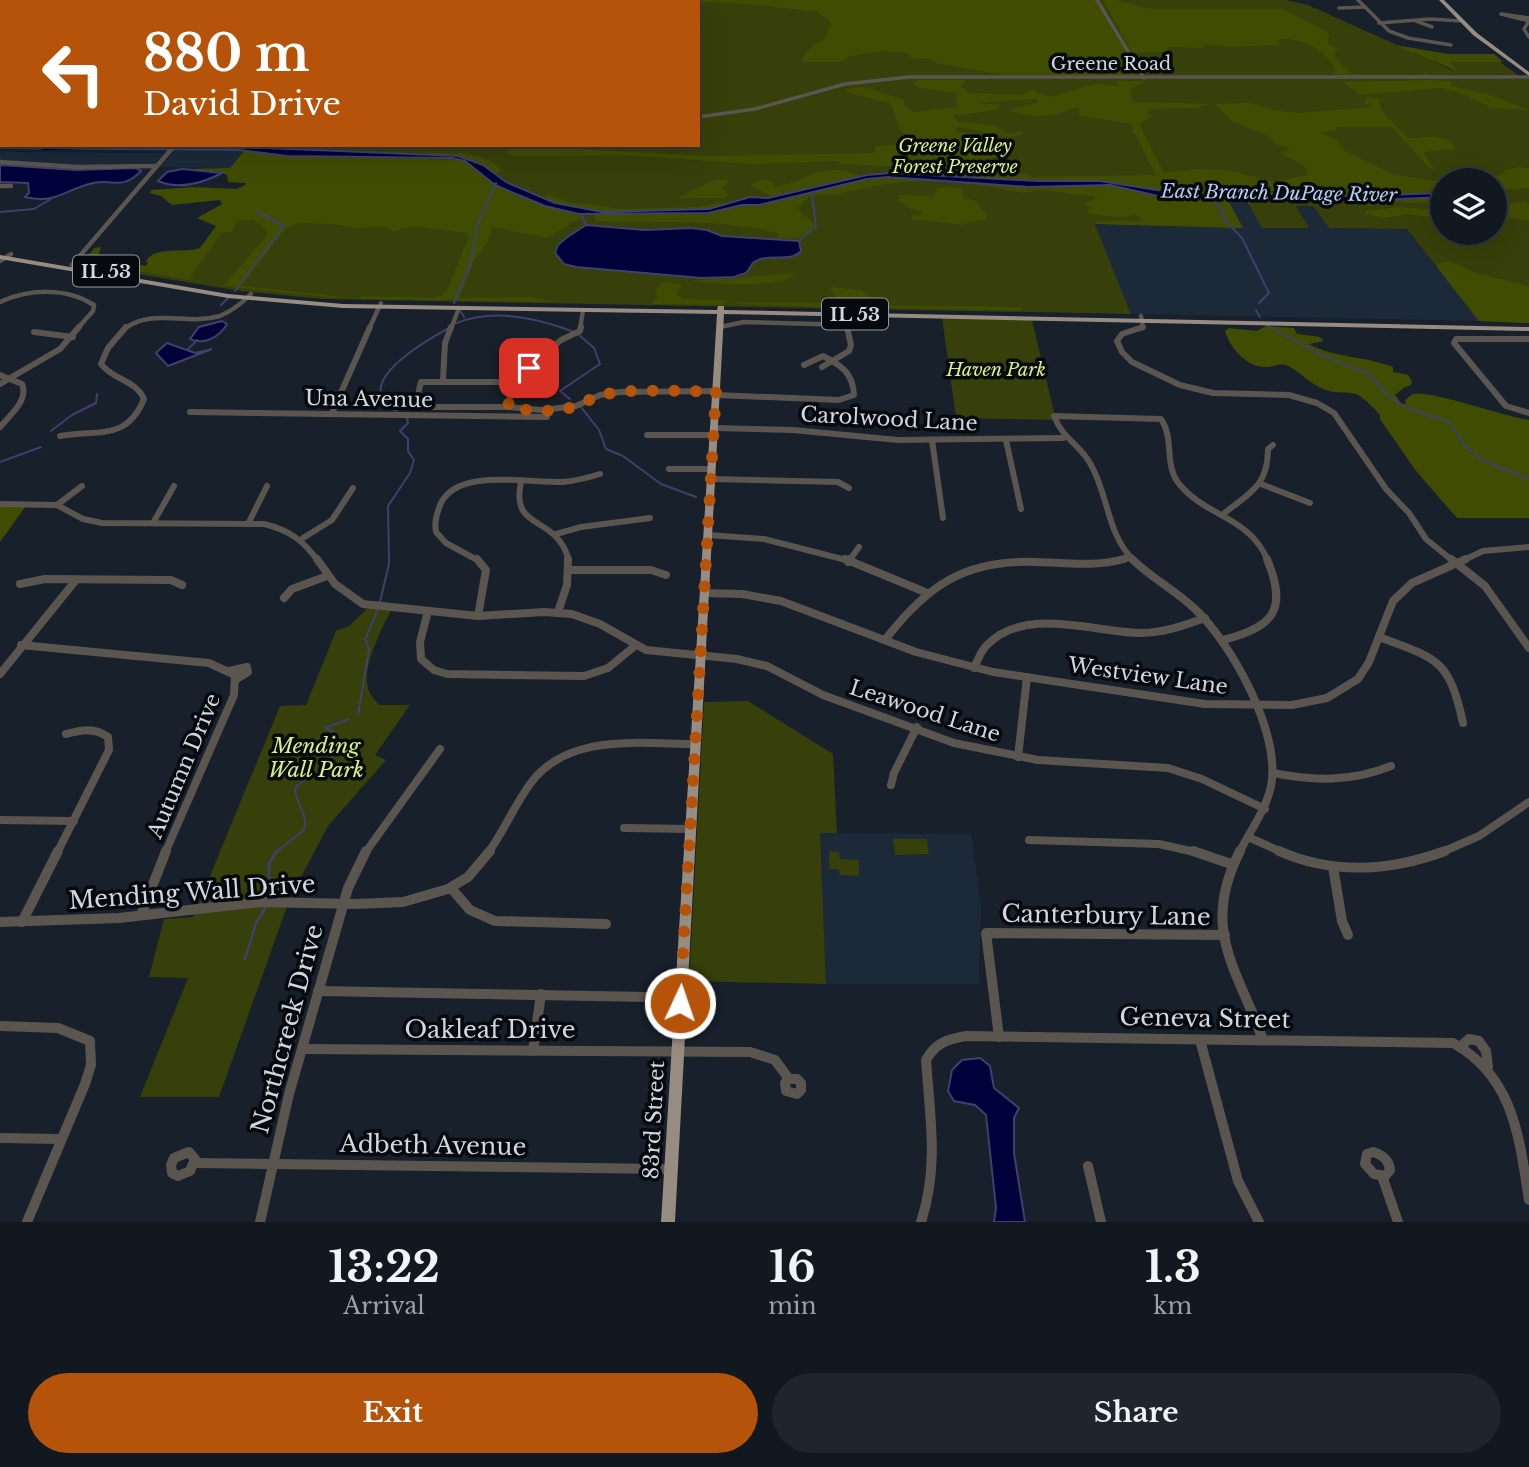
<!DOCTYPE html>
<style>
body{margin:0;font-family:"Libre Baskerville",serif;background:#1e252d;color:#f1f3f6;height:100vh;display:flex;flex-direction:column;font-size:26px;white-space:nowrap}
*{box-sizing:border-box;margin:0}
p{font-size:23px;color:#9ca0a5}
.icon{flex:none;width:38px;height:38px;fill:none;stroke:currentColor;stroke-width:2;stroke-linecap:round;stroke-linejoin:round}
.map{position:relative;height:1222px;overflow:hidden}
.details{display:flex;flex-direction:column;background:#111820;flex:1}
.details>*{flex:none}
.top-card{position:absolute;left:0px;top:0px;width:700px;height:147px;box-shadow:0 7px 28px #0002,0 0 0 2px #30373e;background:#b45309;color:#fff;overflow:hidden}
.fabs{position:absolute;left:1430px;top:168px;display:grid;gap:14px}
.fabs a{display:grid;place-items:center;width:77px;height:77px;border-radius:50%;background:#111820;box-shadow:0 7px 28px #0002,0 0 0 2px #30373e;font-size:35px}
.pin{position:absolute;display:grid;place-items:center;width:60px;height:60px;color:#fff;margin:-30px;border-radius:14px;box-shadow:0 4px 10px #0006}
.me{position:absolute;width:77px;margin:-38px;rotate:3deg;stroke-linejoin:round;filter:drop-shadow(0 0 5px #0008)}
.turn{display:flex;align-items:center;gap:24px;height:147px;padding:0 28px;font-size:32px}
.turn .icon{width:91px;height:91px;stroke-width:2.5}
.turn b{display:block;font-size:49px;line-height:60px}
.eta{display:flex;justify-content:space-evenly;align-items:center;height:119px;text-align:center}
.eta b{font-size:42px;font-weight:800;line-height:49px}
.cta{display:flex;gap:14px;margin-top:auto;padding:14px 28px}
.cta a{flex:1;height:80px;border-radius:42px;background:#b45309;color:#fff;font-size:28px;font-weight:800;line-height:80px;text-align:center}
.cta a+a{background:#1e252d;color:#f1f3f6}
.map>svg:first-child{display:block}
.built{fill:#1c2939}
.green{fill:#373f0a;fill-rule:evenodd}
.forest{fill:#414c03;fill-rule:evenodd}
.water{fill:#00003b;stroke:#3f406c;stroke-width:2}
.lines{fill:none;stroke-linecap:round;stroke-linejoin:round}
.stream-far1{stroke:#3f406c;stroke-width:2}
.stream{stroke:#3f406c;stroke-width:2.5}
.river{fill:#00003b;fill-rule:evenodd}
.minor-far4{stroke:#5b5550;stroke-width:3.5}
.minor-far3{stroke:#5b5550;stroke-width:4.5}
.minor-far2{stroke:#5b5550;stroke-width:6}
.minor-far1{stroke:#5b5550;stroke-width:8}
.minor{stroke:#5b5550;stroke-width:10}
.major{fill:#978c81;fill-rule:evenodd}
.route{stroke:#b45309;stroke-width:12;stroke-dasharray:0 21.6}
.labels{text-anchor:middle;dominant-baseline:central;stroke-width:7;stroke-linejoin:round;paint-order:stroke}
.far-street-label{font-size:18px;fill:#d1d7de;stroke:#06090e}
.far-park-label{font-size:18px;font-style:italic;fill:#dbf27f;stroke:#06090e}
.far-water-label{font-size:19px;font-style:italic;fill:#b7cdf2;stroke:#06090e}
.shield{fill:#06090e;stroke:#9499a0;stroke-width:2}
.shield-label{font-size:19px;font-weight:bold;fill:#d1d7de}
.street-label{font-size:21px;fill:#d1d7de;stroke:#06090e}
.park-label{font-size:21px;font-style:italic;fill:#dbf27f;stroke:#06090e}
.near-street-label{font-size:24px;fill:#d1d7de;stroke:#06090e}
</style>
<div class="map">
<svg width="1529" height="1222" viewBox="0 0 1529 1222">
<rect width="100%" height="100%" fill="#17202b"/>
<g class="built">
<polygon points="0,151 21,152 166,153 150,170 139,164 83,165 0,160"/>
<polygon points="174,151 244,151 230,168 160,167"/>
<polygon points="1226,199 1246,200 1308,228 1295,206 1313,206 1329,228 1407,229 1479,321 1131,314 1095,224 1242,227"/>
<polygon points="820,833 971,834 981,907 979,984 826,984"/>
</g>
<g class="green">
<path d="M380 0H1286L1308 5 1450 69 1459 71 1449 62H1500L1519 76 1447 78 1529 79V323L1479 321 1407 229 1329 228 1313 206H1296L1309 228H1262L1246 200H1226L1243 228 1095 224 1131 314 322 299 240 291 78 264 81 262 184 279 278 145H698V2H378ZM1442 180H1494V233H1442Z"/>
<polygon points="942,317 1032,320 1056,420 956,418"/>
<path d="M368 608 391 611C381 629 360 671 369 691 371 696 376 701 379 705H410L375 755 386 760 328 826 290 898 219 1097H140L188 978 149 977 164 919 193 917 280 706 306 705 336 631 349 626Z"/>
<polygon points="748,701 833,754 837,833 820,833 826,984 689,981 704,702"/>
<polygon points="893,839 927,839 929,854 895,855"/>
<polygon points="829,851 839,852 840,859 859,860 859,876 840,875 839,869 829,869"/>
</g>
<g class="forest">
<path d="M669 0H1095L1140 76 1002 75 937 63 928 58 912 59 907 53 883 51 850 56 840 62H805L802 60C804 51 815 42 824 40L831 23 818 12 748 4Z"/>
<path d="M1103 0H1117L1150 9H1283L1326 31 1329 35 1328 44 1338 48 1335 51V58L1351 74 1418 75 1425 73 1437 77 1342 78 1333 73 1336 69C1325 49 1301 38 1279 39V45L1230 47 1205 44V48L1169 47 1165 52 1132 53Z"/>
<polygon points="1395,45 1449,54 1494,54 1503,62 1450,62 1459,72"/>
<path d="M917 80H966L961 86 969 93 1023 95 1029 90H1036L1037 93 1050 97 1095 84 1118 86V81H1144L1130 90 1133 102 1209 104 1195 108 1149 109 1147 114 1153 116 1139 124 1164 173 1195 169 1227 170 1275 182 1307 175 1308 171 1302 164 1280 153 1291 148 1275 144 1270 137 1232 121 1215 104 1249 103 1274 110 1297 113 1372 107 1364 102 1367 97 1386 100 1379 101 1381 110 1408 138C1425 138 1446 131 1456 149L1423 152 1435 170 1429 168 1392 127H1337L1335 130 1320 133 1335 139 1345 151 1395 175 1442 182V193L1355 196 1189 195 1100 181H1038L900 173 903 169 896 167 844 164 836 161 753 164 624 155 517 156 507 153 510 147 517 146 708 156 875 153 876 146 907 144V134L900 131 891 104 844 91C849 89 855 87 861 87 864 87 902 98 904 100V105L912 112 958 107 955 93 919 88 913 83ZM1036 99 1038 102 1008 110C1020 116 1039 117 1053 115 1064 113 1069 106 1080 109L1078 114 1081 116 1131 124 1134 130 1131 132 1136 136 1156 175 1032 177 1028 174 952 172 928 168V164C943 161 989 161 995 157L993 147 981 137 956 131V128C980 126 1002 145 1025 133L1018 131 1009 134 993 125 958 122 954 116 995 110 1002 105 975 103Z"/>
<polygon points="1432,80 1452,82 1450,85 1487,94 1529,110 1492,108 1458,92 1441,88 1361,95 1343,82"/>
<path d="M245 150 288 156 462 160 482 171 497 185 545 206 579 214 580 218 547 238 492 227 488 241 474 261 459 298 532 297 556 302 361 299V296L432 298 441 296 447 290 468 239 467 233C448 232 424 224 405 228 402 228 399 231 395 232L385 227 353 228 334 224 297 223 285 229 241 286 336 296V298L223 286 267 235V231L253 220 237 221 232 232 221 233 189 280 81 262 95 248 101 247 99 254 103 258 146 266 148 263 146 261C155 245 185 254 200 248L216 226 197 218 222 204 220 200 172 205 161 196 150 193 151 190 194 187 236 189 244 186 246 183 228 182 227 175 221 172 186 169 230 168Z"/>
<path d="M328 152 461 153C474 155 495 159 502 172L495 174C471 146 366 153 328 152Z"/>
<polygon points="1521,167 1529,168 1529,188 1495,190 1494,180 1470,180 1501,175 1505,173 1504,170"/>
<path d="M843 170 862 176 772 196 749 185 763 180 771 181 775 187C802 183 812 168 843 170Z"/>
<path d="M888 177 938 179 885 184 833 195H811L799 206V211L815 224C801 241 799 239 778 238V233C719 218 656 224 596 221L594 215 707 213 742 205H759L867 179Z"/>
<polygon points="726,179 729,181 722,189 729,195 725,198 677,198 712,181"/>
<polygon points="955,180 1025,186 1110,185 1169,197 1227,198 1243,228 1095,224 1097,221 1143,221 1135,215 1119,217 1087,214 1088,210 1092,208 1083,204 1098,197 1043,190 1023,193"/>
<polygon points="951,187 962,189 964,198 976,201 986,214 986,220 968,222 963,225 911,219 912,215 922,215 923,212 911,209 898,200 900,195 933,196 938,188"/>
<path d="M550 195 569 202 625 209 695 207 724 202 728 205C682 216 588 217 543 199Z"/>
<polygon points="1442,197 1442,204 1396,202 1370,206 1342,200"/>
<polygon points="1524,202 1529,204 1529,221 1507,217 1495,220 1495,205"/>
<polygon points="1397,207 1442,210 1442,219 1408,214 1386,218 1365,214 1365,211"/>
<polygon points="1442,262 1451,262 1477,273 1529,286 1529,323 1479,321 1436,266"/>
<path d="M797 273C779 290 713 283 688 281Z"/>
<polygon points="664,282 682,284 676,294 683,299 728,300 722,305 651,304 657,297 655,291"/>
<polygon points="832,287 862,290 872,301 869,305 1019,307 1024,311 747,305 733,302 833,303 838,299 831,291"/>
<path d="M1266 326 1294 328 1297 334 1320 337 1324 341 1309 344C1334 358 1365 356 1393 367V372L1408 375 1412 381 1411 385 1405 387 1395 395 1402 404H1406L1405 400C1408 398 1410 396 1413 394 1427 389 1507 417 1529 420V518H1457L1416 471 1380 419V415C1376 410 1361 395 1356 394 1344 390 1336 396 1319 387 1308 382 1299 371 1288 366 1280 362 1274 367 1267 367 1247 368 1230 348 1225 331L1229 328 1257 331Z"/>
<polygon points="0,506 26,506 0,542"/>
</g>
<g class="water">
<polygon points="0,146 242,147 458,156 483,165 506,182 555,203 603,212 709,209 750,197 768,198 867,175 890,173 1038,181 1100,181 1189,195 1355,196 1442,193 1442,197 1356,201 1204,199 1158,196 1110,185 1029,187 888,177 867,179 759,205 742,205 708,213 579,214 545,206 495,185 465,161 452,158 287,156 239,150 0,148"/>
<path d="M0 165 77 170 136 168 141 171C121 192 112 177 89 184 64 191 54 204 25 197L29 193 28 183 0 182Z"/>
<path d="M182 169 222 173C203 183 179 190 158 181L167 172Z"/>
<path d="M586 225 645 230 691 228 707 230 722 236 799 241 801 251C790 264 765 251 752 264 750 267 749 270 746 273L734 277 702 278 576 267 564 264 555 253 558 245 566 238Z"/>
<path d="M222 321 227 324C220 336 205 346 190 339L199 327Z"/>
<polygon points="167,343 195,353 212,349 168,366 156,353"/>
<polygon points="980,1058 990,1066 994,1088 1019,1108 1014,1118 1014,1153 1025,1222 994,1222 996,1208 986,1115 975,1105 954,1101 948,1091 952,1070 962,1060"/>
</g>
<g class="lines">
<g class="stream-far1">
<polyline points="1212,199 1223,210 1222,216"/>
<polyline points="0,212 34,209 51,199"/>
<polyline points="581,214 586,225"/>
<polyline points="1222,217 1242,238 1269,293 1259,303"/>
<polyline points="799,241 816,226 812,195"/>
<polyline points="235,291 284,226 256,211"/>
<polyline points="454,303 470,265 478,223 496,183"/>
<polyline points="221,305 228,298"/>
<polyline points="1256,310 1260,317"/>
<polyline points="461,312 464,317"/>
<path d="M457 323C495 308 538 318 574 332"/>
<polyline points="1265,324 1319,354 1370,374 1387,395 1407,408 1449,422 1467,448 1484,461 1529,479"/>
<polyline points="188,349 197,340"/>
<polyline points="570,399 560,391 600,364 594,348 579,335"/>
<polyline points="581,407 599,430 606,449 623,456 661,484 696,497"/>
<path d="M396 411C392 408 386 404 383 400 367 373 431 338 449 328"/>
<polyline points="51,431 72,415 96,403 97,394"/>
<polyline points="0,462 41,447"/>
<polyline points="380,602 389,564 388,506 410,473 414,460 408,451 408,439 400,431 408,423 407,418"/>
<polyline points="358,715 369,649 365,639 378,610"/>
<path d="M275 853 304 830C309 814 295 804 295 788 317 767 337 772 334 732L325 728 349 719"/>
</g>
<g class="stream">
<polyline points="269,896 269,863 277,851"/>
<polyline points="245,959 256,923 266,907"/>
</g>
<polygon class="river" points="87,146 89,147 89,149 43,150 40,148 43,146"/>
<g class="minor-far4">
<polyline points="8,0 24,2"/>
<polyline points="1097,0 1144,78"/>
<polyline points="1358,0 1389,31 1408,38 1451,45"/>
<polyline points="1339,8 1365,7"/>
<polyline points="1529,18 1501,14 1529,21"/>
<polyline points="1416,21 1432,27"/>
<polyline points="1529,21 1524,29 1529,37"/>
<polyline points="1379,23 1430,19 1461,21"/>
<polyline points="698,117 755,109 845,84 909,77 1529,77"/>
</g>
<g class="minor-far3">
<polyline points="0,162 78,167 157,166"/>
<polyline points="0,186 11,186"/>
<polyline points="0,261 11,254"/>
<polyline points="72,265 175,145"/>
<path d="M0 302C29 289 66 287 94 305L93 311 77 329"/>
<polyline points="824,314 829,321 842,321 848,329"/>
<polyline points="720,327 744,322 847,325"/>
<path d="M124 329C154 307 187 326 220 316 232 311 242 303 251 294"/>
<polyline points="369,329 381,303"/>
<polyline points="451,329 459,308"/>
<polyline points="580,329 583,310"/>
<polyline points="1139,329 1143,328 1141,316"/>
</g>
<g class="minor-far2">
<polyline points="1143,327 1122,334 1117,341 1122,352 1132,362 1180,385 1213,393 1289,395 1317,403 1334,413 1386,489 1409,513 1426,539 1453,561"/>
<polyline points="34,332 73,337"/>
<polyline points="1529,339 1456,339 1454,343 1506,406 1529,413"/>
<polyline points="822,367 849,351 851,345 847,327"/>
<path d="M0 375 22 384C29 400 10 415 0 427"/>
<polyline points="443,380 445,343 451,327"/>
<polyline points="513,382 421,382 416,403 422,407 508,407 542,410 576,406 600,395 620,392 716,391"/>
<polyline points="513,382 561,340 580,331 581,327"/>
<polyline points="0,384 60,349 79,327"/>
<path d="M716 395 839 400 854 395C853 373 841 365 823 356L804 365"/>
<polyline points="508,407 513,382"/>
<polyline points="190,412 547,417"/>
<polyline points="332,413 370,327"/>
<polyline points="714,428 793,430 898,440 1063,438"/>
<polyline points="647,435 713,435"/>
<path d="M60 436C98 429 126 442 144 399 136 380 113 380 101 364L108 348 126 327"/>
<polyline points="932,440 943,518"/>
<polyline points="1006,440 1021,509"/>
<polyline points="669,469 711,469"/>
<polyline points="711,479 838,482 849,488"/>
<path d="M521 482C510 533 557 513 569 561"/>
<polyline points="1261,484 1310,503"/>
<path d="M0 504 57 505 83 519 102 523 264 524C289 530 303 540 318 561"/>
<polyline points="57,505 82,486"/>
<path d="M1222 515C1249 493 1268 487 1268 449L1273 445"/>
<polyline points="153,523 174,486"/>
<polyline points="248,524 267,486"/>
<polyline points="556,534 581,527 650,518"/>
<polyline points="708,535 764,539 850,561"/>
<polyline points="303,538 332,520 353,488"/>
<path d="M479 561 446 543 436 532C434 522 437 514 440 505 456 467 529 483 562 482 576 481 587 478 600 474"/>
<polyline points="849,561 859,547"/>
<polyline points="1117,561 1131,557"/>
<path d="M1134 561C1106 533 1109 495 1090 463 1079 444 1063 439 1054 416L1161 419C1175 439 1163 465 1180 485 1208 518 1249 516 1268 561"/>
<polyline points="1462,561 1483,551 1529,547"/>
</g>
<g class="minor-far1">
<polyline points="317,559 335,584 363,604 478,616 544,612 572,614 600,624 646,650 737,659 767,666 823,695 954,743 1038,760 1168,768 1202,779 1265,809"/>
<polyline points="477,559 486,570 478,616"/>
<polyline points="845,559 925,592"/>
<path d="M1132 559C1151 578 1175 590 1195 609 1232 644 1281 733 1271 786 1266 810 1250 831 1239 853"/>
<polyline points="1451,559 1485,586 1529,648"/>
<polyline points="848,562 850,559"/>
<polyline points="570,570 651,570 666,575"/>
<polyline points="20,584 45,579 171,580 182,585"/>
<polyline points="704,593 742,594 781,601 916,652 993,672 1205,704 1292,705 1327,698 1358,679 1369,662 1393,601 1412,583 1466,559"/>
<polyline points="284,598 292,589 327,576"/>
<polyline points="428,611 420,642 421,659 434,670 447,674 584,676 608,668 636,645"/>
<polyline points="558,612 567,585 568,559"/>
<path d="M1379 637C1438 659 1449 659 1463 723"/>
<path d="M885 640C927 585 966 559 1037 562 1067 563 1095 567 1124 559"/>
<path d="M1223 640C1274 627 1288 610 1267 559"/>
<polyline points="21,645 209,663 235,675 234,695 165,853"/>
<path d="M974 668C978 660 981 650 987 645 1026 605 1095 633 1142 633 1164 633 1185 625 1205 618"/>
<polyline points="229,671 247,667 248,672 235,680"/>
<polyline points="0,674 76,580"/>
<polyline points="1018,757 1027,677"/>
<path d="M1273 773C1314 781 1351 782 1391 766"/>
<polyline points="891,785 894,773 917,727"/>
<polyline points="0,820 74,821"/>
<polyline points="624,828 691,829"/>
<polyline points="1248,837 1284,853"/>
<polyline points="1029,840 1159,844 1199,853"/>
<path d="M57 853 109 750 108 737C94 727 81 730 66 734"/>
<polyline points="365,853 440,749"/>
<path d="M488 853C504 831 514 806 530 784 568 732 640 744 696 744"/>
<polyline points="1440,853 1479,836 1529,802"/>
</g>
<g class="minor">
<polyline points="1193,851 1231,864"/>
<path d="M1240 851C1200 929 1237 968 1263 1040"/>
<path d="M1279 851C1333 875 1391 871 1445 851"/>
<polyline points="1333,867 1342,921 1348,935"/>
<polyline points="451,888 470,910 495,921 606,924"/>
<polyline points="141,915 166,851"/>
<polyline points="0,922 119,918 259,902 355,904 403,902 448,889 468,877 490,851"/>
<polyline points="22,922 58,851"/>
<polyline points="318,991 649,997"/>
<polyline points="0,1026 58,1028 90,1041 91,1065 85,1084 27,1222"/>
<polyline points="999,1037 986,933 1225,935"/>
<polyline points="1200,1040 1238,1181 1259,1222"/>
<polyline points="1461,1046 1469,1039 1479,1041 1486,1051 1488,1067"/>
<polyline points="302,1049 750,1052 775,1060 789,1079"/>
<polyline points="533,1051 541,994"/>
<polygon points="789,1079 797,1079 801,1083 801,1090 797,1094 786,1091 785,1083"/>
<polyline points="0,1138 61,1139"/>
<polygon points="189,1152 195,1159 190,1171 178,1176 172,1173 171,1165 174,1158"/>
<path d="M1373 1152C1383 1155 1389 1160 1390 1170L1385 1176 1374 1174 1365 1164 1367 1154Z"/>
<polyline points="194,1163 671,1169"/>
<polyline points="1088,1166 1101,1222"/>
<polyline points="1382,1176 1398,1222"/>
<polyline points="260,1222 289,1094 348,888 366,851"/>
<path d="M921 1222C939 1167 930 1117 926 1060 935 1043 948 1039 966 1036L1453 1043C1514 1077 1519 1137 1529 1200"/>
</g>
<g class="major">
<polygon points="1439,0 1444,0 1477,33 1529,72 1529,76 1473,35"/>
<polygon points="0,255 228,294 343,304 717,310 718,306 724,306 724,310 1529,327 1529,331 724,314 675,1222 661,1222 717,314 343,308 228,298 0,259"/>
</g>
</g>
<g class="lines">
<path class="route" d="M529 368 513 383 508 407C529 411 557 414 578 405 591 399 603 394 619 392 650 389 684 392 716 391L680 1003"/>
</g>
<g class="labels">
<g class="far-street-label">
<text x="1111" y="64">Greene Road</text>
</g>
<g class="far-park-label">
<text x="955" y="146">Greene Valley<tspan x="955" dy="21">Forest Preserve</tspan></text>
<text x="996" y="370">Haven Park</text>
</g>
<g class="far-water-label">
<text transform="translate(1279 193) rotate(1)">East Branch DuPage River</text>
</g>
<g class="shield">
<rect x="73" y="255.5" width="66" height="31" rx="5"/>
<rect x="822" y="298.5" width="66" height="31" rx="5"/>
</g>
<g class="shield-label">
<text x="106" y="271">IL 53</text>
<text x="855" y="314">IL 53</text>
</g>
<g class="street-label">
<text transform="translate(369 399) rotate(1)">Una Avenue</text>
<text transform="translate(889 419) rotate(3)">Carolwood Lane</text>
<text transform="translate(1148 676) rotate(8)">Westview Lane</text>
<text transform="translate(925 711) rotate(18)">Leawood Lane</text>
<text transform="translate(184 766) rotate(-67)">Autumn Drive</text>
<text transform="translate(654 1120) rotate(-87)">83rd Street</text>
</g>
<g class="park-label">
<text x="316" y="746">Mending<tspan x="316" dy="24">Wall Park</tspan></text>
</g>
<g class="near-street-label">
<text transform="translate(192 892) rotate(-4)">Mending Wall Drive</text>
<text transform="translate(1106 915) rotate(1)">Canterbury Lane</text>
<text transform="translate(1205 1018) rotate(1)">Geneva Street</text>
<text transform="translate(287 1029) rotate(-75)">Northcreek Drive</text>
<text x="490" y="1029">Oakleaf Drive</text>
<text transform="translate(433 1145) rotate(1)">Adbeth Avenue</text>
</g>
</g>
</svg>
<div class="fabs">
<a><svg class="icon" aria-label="layers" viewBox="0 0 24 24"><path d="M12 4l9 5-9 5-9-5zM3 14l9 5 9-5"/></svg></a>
</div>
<div class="pin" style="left:529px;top:368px;background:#d93025"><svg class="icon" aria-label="arrive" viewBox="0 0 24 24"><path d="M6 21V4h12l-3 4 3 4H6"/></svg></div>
<svg class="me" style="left:680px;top:1003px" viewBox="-20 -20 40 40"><circle r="17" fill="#b45309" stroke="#fff" stroke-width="3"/><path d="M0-11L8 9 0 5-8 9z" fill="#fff"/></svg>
<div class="top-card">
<div class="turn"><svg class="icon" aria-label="left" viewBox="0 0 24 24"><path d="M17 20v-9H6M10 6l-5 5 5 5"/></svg><div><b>880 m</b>David Drive</div></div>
</div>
</div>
<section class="details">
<div class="eta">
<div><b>13:22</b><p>Arrival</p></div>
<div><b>16</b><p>min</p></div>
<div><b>1.3</b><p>km</p></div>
</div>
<div class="cta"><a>Exit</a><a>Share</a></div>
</section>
